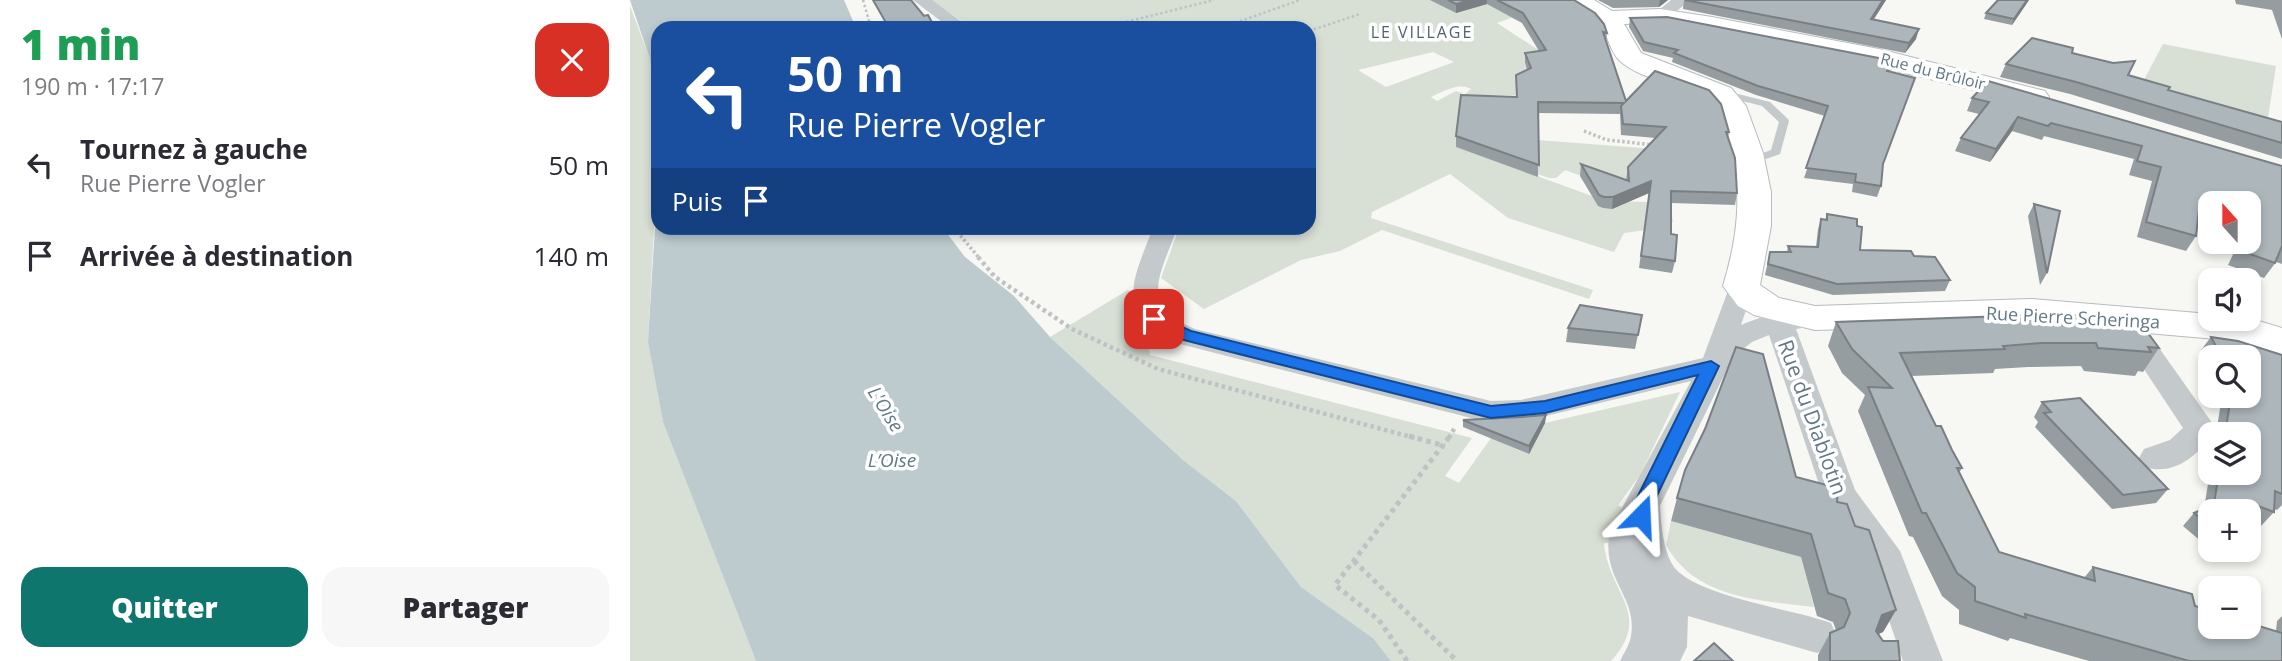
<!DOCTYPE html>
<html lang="fr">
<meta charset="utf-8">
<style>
body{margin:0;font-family:"Open Sans",sans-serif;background:#f7f7f7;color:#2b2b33;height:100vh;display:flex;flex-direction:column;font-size:26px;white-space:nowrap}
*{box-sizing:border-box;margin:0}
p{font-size:23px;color:#7c7c81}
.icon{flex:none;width:38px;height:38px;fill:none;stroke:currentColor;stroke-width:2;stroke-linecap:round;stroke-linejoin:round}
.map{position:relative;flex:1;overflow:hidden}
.drawer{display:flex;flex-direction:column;background:#fff;width:630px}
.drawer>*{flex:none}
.guide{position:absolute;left:21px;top:21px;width:665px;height:214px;border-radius:21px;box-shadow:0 4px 10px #0003;background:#1a4fa0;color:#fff;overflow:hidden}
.needle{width:46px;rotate:339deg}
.buttons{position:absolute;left:1568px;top:191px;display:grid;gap:14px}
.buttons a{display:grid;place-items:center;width:63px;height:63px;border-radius:14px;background:#fff;box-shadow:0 4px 10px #0003;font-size:35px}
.pin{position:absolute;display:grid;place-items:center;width:60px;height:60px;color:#fff;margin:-30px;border-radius:14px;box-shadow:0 4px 10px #0006}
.me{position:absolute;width:77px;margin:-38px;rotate:21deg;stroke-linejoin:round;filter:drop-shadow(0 0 5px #0008)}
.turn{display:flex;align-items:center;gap:24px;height:147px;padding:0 21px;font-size:32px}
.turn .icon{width:91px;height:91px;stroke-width:2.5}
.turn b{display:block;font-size:49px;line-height:60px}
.then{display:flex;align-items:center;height:66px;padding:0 21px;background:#0003;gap:14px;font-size:26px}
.round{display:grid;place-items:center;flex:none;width:74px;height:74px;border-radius:21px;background:#f7f7f7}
.head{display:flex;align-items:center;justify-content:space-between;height:119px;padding:0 21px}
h1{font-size:42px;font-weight:800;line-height:52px;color:#1e9e55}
.cta{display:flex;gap:14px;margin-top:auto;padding:14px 21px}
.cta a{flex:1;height:80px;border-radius:21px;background:#0f766e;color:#fff;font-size:28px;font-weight:800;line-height:80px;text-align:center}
.cta a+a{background:#f7f7f7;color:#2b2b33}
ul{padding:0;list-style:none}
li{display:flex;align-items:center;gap:21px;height:91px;padding:0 21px}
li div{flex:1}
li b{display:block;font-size:26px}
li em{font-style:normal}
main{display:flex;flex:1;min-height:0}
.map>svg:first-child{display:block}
.green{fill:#d8dfd4;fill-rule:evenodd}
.water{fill:#bdcace}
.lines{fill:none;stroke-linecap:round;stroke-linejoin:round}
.secondary-casing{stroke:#b6bcc0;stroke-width:2}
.path-far3{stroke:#bfc2c4;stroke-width:2.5;stroke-dasharray:2.5 2.5;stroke-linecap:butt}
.path-far2{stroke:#bfc2c4;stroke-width:3.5;stroke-dasharray:2.5 2.5;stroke-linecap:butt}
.path-far1{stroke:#bfc2c4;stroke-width:4.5;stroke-dasharray:3.5 3.5;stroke-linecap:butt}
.path{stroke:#bfc2c4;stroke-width:5;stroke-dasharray:4.5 4.5;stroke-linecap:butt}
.lane{fill:#c4c9cc;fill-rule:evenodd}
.street{fill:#c4c9cc;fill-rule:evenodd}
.secondary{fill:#fff;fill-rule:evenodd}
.wall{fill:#959da1}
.shaded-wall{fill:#797f83}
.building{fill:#adb6bb;stroke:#797f83;stroke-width:2}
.route{fill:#1a73e8;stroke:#114b97;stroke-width:2}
.labels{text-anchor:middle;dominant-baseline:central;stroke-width:7;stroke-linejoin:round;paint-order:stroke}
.far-neighbourhood-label{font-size:16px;letter-spacing:2px;fill:#52626c;stroke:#fff}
.far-street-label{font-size:16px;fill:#637987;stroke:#fff}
.street-label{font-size:18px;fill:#637987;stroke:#fff}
.water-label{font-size:19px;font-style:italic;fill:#5f7b83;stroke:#fff}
.near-street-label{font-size:21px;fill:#637987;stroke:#fff}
</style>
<main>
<section class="drawer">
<div class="head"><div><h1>1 min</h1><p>190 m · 17:17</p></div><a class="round" style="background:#d93025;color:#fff"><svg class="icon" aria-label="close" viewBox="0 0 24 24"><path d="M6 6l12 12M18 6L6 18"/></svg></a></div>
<ul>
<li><svg class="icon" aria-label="left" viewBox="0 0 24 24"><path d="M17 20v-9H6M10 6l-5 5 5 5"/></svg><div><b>Tournez à gauche</b><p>Rue Pierre Vogler</p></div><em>50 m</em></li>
<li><svg class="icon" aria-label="arrive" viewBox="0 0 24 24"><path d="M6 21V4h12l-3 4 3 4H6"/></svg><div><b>Arrivée à destination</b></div><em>140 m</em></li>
</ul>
<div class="cta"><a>Quitter</a><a>Partager</a></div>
</section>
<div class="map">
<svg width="1652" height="661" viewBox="0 0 1652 661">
<rect width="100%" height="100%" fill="#f7f7f3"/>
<g class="green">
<path d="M300 0H802L826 13 870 0 897 12 867 23 910 51 895 63 897 76 886 95H834L841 89C829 82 814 91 801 97L807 101 826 91 832 93 828 134 1038 150 997 198 982 187 935 170 926 178H919L833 149 970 199 973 208 985 207V201L1017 202 1018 206 1040 207 1043 222 1029 228 994 233 984 252 878 218 820 174 742 212 741 218 963 290 959 299 752 230 710 251 671 260 574 309 531 278 549 228H679V28H342ZM803 52 824 62 756 87 728 70Z"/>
<polygon points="0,6 20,59 28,151 18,342 33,422 126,661 0,661"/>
<polygon points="1533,44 1646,66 1637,124 1508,91"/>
<path d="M498 290 504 301 508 321 526 342 519 350 520 355 842 438 815 476 829 483 861 438 898 454 915 423 1050 392 1010 475 988 505 992 508 983 543H974C978 593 1024 614 981 661H761L743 638 671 587 606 501 553 460 420 337Z"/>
<path d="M1041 521 1171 557 1184 607C1129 600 1066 599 1036 545Z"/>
</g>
<g class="water">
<polygon points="0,0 214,0 226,28 28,28 28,151 20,59"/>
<polygon points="28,177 28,228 313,228 335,257 384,296 420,337 553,460 606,501 671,587 743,638 761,661 126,661 33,422 18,342"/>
</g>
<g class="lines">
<g class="secondary-casing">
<path id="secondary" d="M935 0H964L982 11 1030 9 1082 17 1249 49 1415 91 1419 97 1415 103 1405 105C1319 84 1235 62 1148 44 1097 34 1047 22 994 24L1011 53 1101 88 1116 106 1133 153 1141 192V226L1130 285 1149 298 1185 306 1401 299 1580 314V318H1619L1652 328V354L1609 341 1401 323 1185 330 1124 315 1108 306 1093 286C1109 233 1113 189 1098 134 1094 121 1091 106 1078 98 1051 83 1014 82 990 61 979 51 979 35 969 24 960 14 943 11 935 0Z"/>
</g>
<g class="path-far3">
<polyline points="233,0 241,28"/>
<polyline points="472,28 584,0"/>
<polyline points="591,28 670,0"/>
<polyline points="679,31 730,14"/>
</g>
<g class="path-far2">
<polyline points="954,131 977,140 1025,145"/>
<polyline points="324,228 350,259"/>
</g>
<g class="path-far1">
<polyline points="348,257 365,277 442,329 528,369 785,438"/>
<polyline points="819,438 825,427"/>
</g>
<g class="path">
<polyline points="779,436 815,446"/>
<polyline points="724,561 827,661"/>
<polyline points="777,661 749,620 705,585 820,436"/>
</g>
<polygon class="lane" points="1092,90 1140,102 1158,119 1159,121 1150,154 1125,163 1117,163 1117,159 1141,150 1149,122 1132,106 1089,95 1089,91"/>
<g class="street">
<polygon points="283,0 302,0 340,28 320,28"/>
<polygon points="1041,0 1060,0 1036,20 1024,20 1022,16"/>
<path d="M523 228H547C531 275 507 304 565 329L861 401 891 400 1073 358 1102 280H1120L1124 286 1111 325C1135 315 1169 305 1195 312L1199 318 1195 324 1166 329 1225 490 1270 551 1313 661H1273L1241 568 1193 496 1139 335 1122 342 1103 357 1030 506C1031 525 1033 547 1042 564 1060 596 1165 609 1201 623L1206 635 1201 647 1187 653 1058 616 1057 647 1050 661H990C994 653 1000 644 1001 636 1008 596 970 579 980 530L1061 381 891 422 861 423 546 343C483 314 503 280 523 228Z"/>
<path d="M1500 318 1510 321 1585 427C1573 453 1545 477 1514 467L1509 458 1514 449 1540 440 1553 428 1486 327 1490 321Z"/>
</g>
<use href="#secondary" class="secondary"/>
</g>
<g class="wall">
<polygon points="800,0 944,0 977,33 976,42 996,101 1099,132 1098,138 1107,193 1105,205 1041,203 1041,234 1045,261 1042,273 1009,268 1019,193 982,209 973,208 968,206 950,176 951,164 996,180 998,167 1026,138 991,135 990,114 908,113 908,177 826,147 826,136 886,97 886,75 897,70 895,63 895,53 909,51 892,23 857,4 826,13"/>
<polygon points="968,0 1038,0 1029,7 983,8"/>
<polygon points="1054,0 1256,0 1244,19 1286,39 1275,53 1053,9"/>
<polygon points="1368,0 1399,0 1382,25 1354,19 1356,13"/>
<polygon points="1605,0 1652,0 1652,39 1642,10 1606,4"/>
<polygon points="1000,18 1264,61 1260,72 1253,165 1251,186 1247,197 1222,192 1223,184 1174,178 1195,116 1126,95 1042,62 1043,58 1013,51 999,27"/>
<polygon points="1442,53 1538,90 1652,122 1652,159 1440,94 1370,77 1376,64"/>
<polygon points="1342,98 1652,166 1652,264 1646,262 1634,278 1598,265 1609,242 1619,242 1619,203 1580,203 1580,221 1568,217 1566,236 1556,251 1507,237 1522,181 1499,175 1504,159 1414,136 1412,140 1382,131 1360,162 1325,151 1331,138 1349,114 1337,111"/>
<polygon points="1404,204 1417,273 1410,285 1398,216"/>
<polygon points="1197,214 1227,226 1230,250 1284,256 1320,280 1315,291 1203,295 1135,275 1140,252 1157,252 1158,246 1186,247 1188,229 1191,219 1195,220"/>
<polygon points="1012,315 1005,349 936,342 938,328"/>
<polygon points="1206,322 1529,348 1513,372 1508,371 1505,376 1454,371 1451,366 1398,367 1365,369 1363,373 1281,376 1306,426 1332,468 1329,473 1369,552 1454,578 1463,567 1565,606 1646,631 1647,621 1652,616 1652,661 1459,661 1380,638 1378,641 1329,624 1329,610 1312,596 1283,537 1279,536 1228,411 1235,395 1212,373 1198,346"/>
<polygon points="1581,337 1652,355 1652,505 1647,510 1644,509 1644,512 1631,526 1619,521 1580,511 1580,549 1553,526 1564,513 1574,509 1580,471 1580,472 1619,472 1619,434 1586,434 1592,396 1619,396 1619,357 1580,357 1580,368 1571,350"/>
<polygon points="1412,402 1538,489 1526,503 1482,509 1405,427 1408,422 1404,417"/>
<polygon points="916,415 915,423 899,454 833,427 833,420"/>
<polygon points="1166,477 1207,502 1225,526 1266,610 1253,632 1248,634 1253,641 1270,661 1188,661 1188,655 1200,633 1206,630 1203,622 1187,616 1171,557 1041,521 1047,498"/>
</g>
<g class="shaded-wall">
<polygon points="840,0 857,0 857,4 826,13 826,4"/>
<polygon points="1030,0 1038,0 1029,7"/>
<polygon points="1253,0 1256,0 1238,28 1241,19"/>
<polygon points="1397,0 1399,0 1382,25 1384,19"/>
<polygon points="1289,29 1286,39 1275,53 1279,43"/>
<polygon points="1388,117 1382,131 1360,162 1366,149"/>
<polygon points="1021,181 1019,193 982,209 983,197"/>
<polygon points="916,415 915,423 899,454 899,446"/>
<polygon points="1266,610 1253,632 1240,638 1252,615"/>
</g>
<g class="building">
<polygon points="243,0 281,0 294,16 298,15 305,28 259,28"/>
<polygon points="818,0 840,0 826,4"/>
<polygon points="867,0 944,0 965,13 974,24 977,33 973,32 996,101 1025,71 1079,90 1091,104 1099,132 1096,132 1105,158 1107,193 1041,191 1041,234 1047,235 1045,261 1011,256 1021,181 983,197 974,197 969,195 951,164 999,181 998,167 1036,127 993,124 991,106 994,103 908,102 909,165 826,136 831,95 887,97 886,75 901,68 895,53 916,50 893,13"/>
<polygon points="1055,0 1253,0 1241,19 1289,29 1279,43"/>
<polygon points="1368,0 1397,0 1384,19 1356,13"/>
<polygon points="1037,17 1264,61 1257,71 1285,78 1253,164 1251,186 1225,182 1226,174 1176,168 1198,106 1128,86 1044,53 1048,50 1014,42 1000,18"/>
<polygon points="1402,38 1443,48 1442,53 1483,63 1505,61 1498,75 1540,87 1538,90 1652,122 1652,143 1446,82 1376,64"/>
<polygon points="1358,81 1652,166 1652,246 1645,263 1609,250 1613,242 1619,242 1619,228 1624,217 1619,215 1619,203 1580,203 1580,204 1570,201 1566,236 1516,222 1531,167 1507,161 1512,146 1421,123 1418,126 1388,117 1366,149 1331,138 1359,102 1342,98"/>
<polygon points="1404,204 1430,211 1417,273"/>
<polygon points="1197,214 1227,219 1227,226 1232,227 1230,250 1281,251 1284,256 1305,257 1320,280 1207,284 1138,264 1140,252 1161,252 1158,246 1188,247 1191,219 1197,220"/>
<polygon points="950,305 1012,315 1008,335 938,328"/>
<polygon points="1430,314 1509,321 1529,348 1518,347 1521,352 1468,348 1466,343 1411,343 1373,346 1375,349 1270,353 1306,426 1311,426 1322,450 1332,468 1327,468 1369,552 1465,581 1463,567 1562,594 1565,606 1580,610 1580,626 1619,626 1619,623 1652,633 1652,661 1559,661 1395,614 1396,618 1345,601 1345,587 1327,573 1296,513 1292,513 1238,387 1262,388 1222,349 1206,322"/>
<polygon points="1581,337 1608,341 1652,355 1652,494 1645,491 1644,512 1620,503 1619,524 1619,511 1580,511 1580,526 1564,513 1584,504 1589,472 1619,472 1619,434 1595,434 1601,396 1619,396 1619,357 1592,357"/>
<polygon points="1106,347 1133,354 1166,477 1208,488 1207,502 1217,504 1225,526 1239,530 1266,610 1252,615 1246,631 1253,641 1268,641 1270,661 1200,661 1200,633 1214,627 1220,613 1215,599 1198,593 1181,534 1047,498 1055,470 1075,429"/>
<polygon points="1450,398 1538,489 1493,495 1414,413 1421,412 1412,402"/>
<polygon points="916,415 899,446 833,420 892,417"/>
<polygon points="1084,643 1103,661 1064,661"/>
</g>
<polygon class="route" points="524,314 561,331 861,406 915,401 1081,361 1089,366 1022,506 1018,522 1004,522 1003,506 1068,375 915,413 861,418 550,339 518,323 516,319"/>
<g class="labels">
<g class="far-neighbourhood-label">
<text x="792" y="32">LE VILLAGE</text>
</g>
<g class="far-street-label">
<text transform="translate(1303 71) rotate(14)">Rue du Brûloir</text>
</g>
<g class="street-label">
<text transform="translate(1443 317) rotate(3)">Rue Pierre Scheringa</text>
</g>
<g class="water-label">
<text transform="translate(256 409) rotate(58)">L'Oise</text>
<text x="262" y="460">L’Oise</text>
</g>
<g class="near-street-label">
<text transform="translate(1183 417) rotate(70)">Rue du Diablotin</text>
</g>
</g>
</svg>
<div class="buttons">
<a><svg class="needle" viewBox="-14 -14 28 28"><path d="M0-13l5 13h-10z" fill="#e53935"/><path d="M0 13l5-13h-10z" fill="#7c7c81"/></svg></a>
<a><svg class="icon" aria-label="sound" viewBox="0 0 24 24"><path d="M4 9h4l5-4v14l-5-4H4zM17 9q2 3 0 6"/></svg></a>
<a><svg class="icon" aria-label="search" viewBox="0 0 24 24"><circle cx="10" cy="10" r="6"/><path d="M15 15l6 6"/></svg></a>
<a><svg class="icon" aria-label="layers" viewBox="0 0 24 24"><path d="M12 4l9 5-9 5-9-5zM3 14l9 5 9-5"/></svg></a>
<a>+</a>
<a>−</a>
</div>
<div class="pin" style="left:524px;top:319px;background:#d93025"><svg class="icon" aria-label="arrive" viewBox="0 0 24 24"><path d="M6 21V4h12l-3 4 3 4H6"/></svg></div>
<svg class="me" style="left:1011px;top:516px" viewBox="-20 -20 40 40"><path d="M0-17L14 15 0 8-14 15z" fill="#1a73e8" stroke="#fff" stroke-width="4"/></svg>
<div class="guide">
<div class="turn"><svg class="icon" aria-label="left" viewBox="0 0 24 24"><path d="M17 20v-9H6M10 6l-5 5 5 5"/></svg><div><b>50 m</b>Rue Pierre Vogler</div></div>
<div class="then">Puis<svg class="icon" aria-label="arrive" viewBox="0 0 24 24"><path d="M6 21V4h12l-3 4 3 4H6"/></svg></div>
</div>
</div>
</main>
